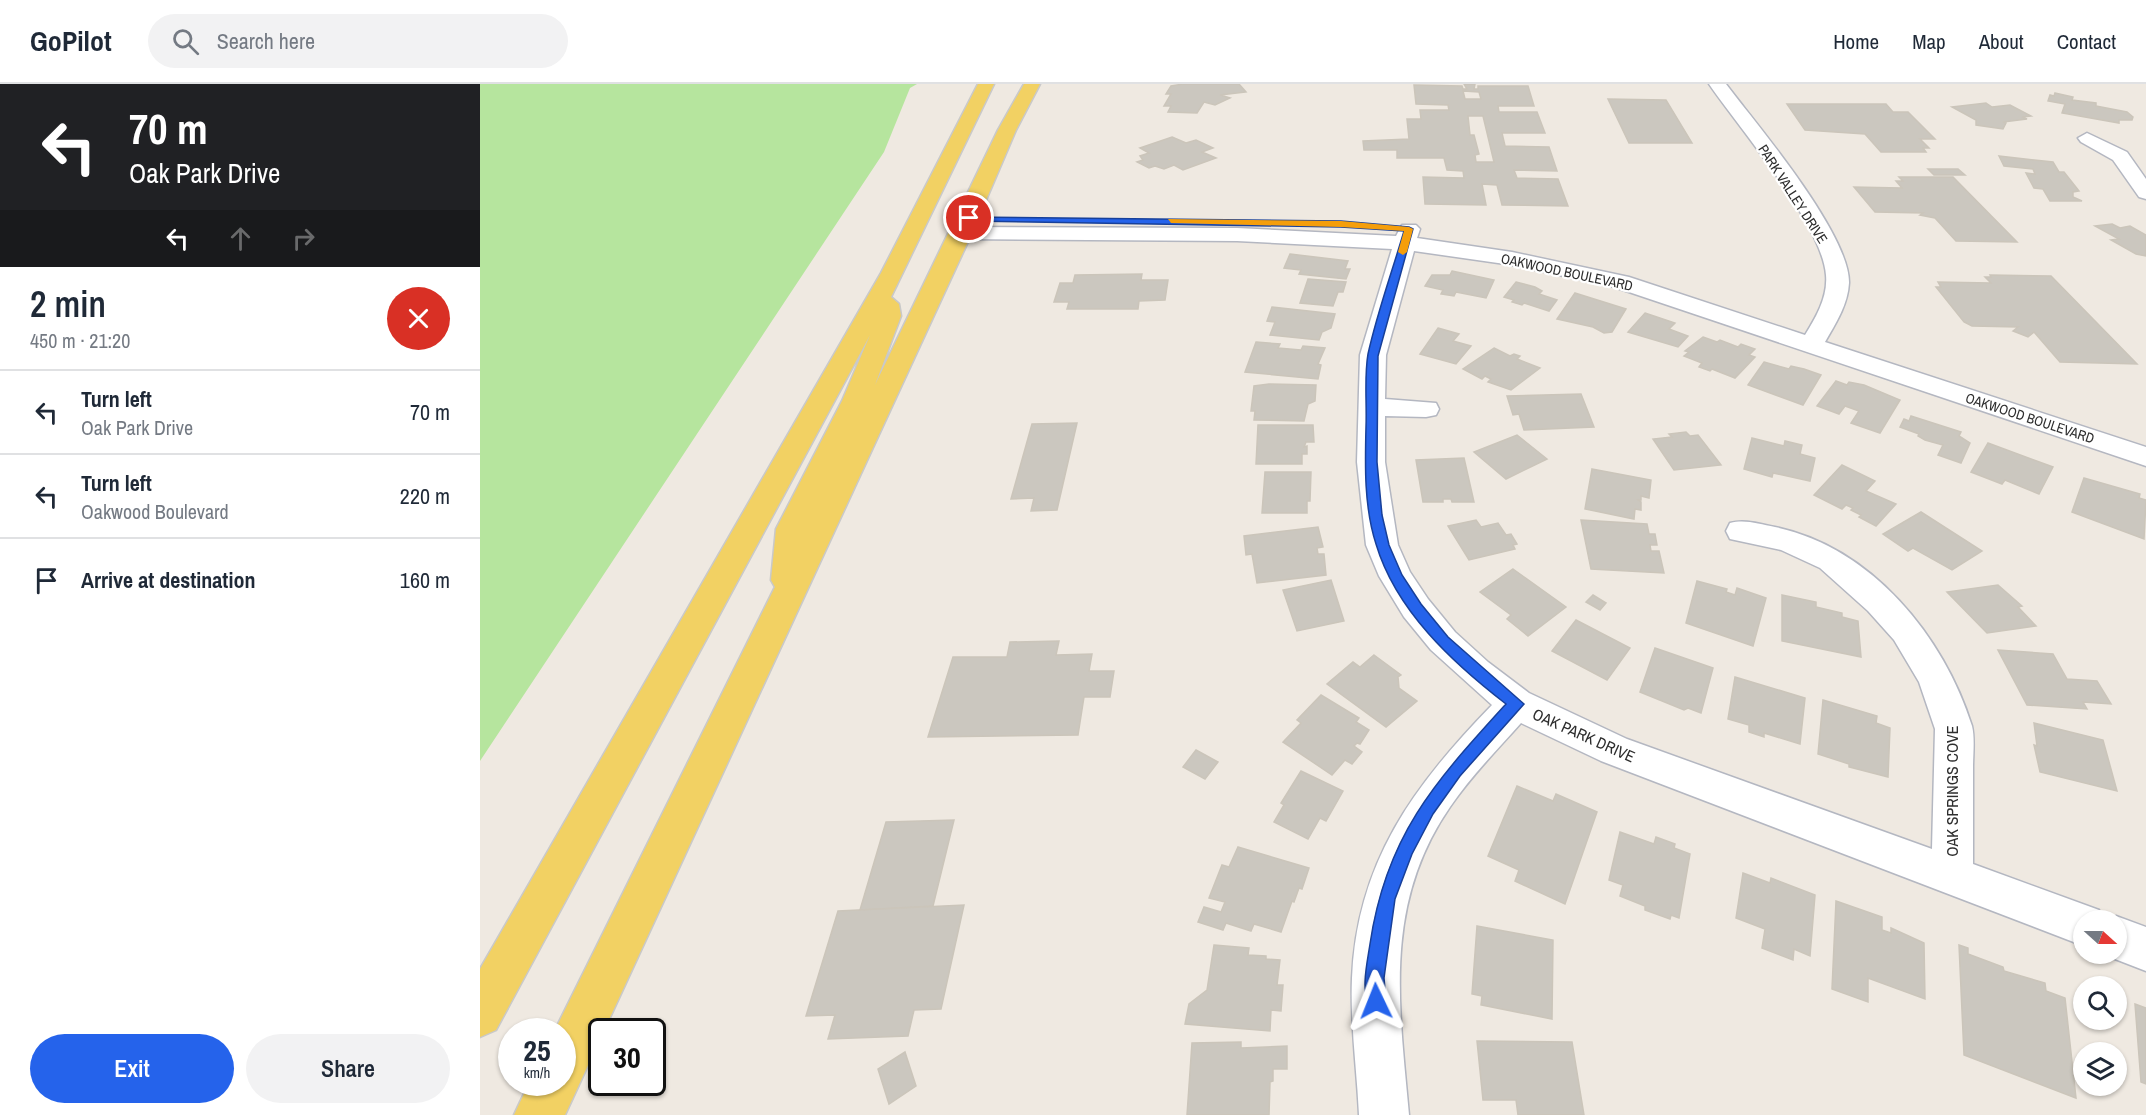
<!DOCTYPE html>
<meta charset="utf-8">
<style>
body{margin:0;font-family:"Archivo Narrow",sans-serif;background:#f2f2f3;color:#1f2937;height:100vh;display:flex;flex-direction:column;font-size:22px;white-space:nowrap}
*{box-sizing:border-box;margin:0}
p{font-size:20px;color:#747a83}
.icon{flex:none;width:33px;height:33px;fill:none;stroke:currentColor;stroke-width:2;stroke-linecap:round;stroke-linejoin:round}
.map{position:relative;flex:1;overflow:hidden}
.panel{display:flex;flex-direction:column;background:#fff;width:480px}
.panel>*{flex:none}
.guide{background:#202124;color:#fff;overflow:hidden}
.needle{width:39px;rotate:111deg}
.tools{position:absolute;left:1593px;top:826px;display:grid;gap:12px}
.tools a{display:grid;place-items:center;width:54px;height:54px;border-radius:50%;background:#fff;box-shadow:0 2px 4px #0004;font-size:30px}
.speed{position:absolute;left:18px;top:934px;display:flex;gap:12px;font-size:30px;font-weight:700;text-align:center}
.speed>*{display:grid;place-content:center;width:78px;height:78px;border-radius:50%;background:#fff;box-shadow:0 2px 4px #0004;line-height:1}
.speed small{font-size:15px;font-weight:400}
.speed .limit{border:3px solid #111;border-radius:9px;background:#fff;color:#111}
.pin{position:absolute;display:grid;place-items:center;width:51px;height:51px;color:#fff;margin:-26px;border:3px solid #fff;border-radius:50%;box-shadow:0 2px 6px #0007}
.me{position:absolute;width:66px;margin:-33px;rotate:358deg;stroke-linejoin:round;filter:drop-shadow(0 0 4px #0008)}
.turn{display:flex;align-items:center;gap:21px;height:126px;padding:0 30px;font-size:27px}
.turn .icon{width:78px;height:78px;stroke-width:2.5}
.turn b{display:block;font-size:42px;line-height:51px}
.lanes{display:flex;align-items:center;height:57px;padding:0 30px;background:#0003;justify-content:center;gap:30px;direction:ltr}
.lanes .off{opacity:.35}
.round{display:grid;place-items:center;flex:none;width:63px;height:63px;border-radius:32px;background:#f2f2f3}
.head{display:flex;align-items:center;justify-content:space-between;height:102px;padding:0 30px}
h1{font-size:36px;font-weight:600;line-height:45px}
.button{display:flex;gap:12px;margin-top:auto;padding:12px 30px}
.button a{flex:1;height:69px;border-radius:36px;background:#2563eb;color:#fff;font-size:24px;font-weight:600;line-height:69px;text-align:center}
.button a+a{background:#f2f2f3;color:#1f2937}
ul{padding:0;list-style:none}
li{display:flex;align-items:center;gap:18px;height:84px;padding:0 30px;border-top:2px solid #e0e1e3}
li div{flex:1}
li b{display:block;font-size:22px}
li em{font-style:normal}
header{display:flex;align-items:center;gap:36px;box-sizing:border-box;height:84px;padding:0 30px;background:#fff;border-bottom:2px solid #e0e1e3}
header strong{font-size:28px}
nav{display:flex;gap:33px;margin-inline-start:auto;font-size:21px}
.search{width:420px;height:54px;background:#f2f2f3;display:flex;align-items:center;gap:15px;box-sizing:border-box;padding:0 21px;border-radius:33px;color:#747a83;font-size:22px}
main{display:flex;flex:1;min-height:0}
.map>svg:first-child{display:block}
.green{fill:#b6e59e}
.building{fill:#cbc7bf;stroke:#cbc5ba;stroke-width:1.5;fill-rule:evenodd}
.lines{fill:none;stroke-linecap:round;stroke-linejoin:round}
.minor-casing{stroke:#b4b7c1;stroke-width:3}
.major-casing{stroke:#c9c9c9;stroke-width:3}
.minor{fill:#fff;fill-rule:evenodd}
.major{fill:#f2d163;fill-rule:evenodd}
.route{fill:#2563eb;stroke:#184099;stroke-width:1.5}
.slow{fill:#f59e0b}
.labels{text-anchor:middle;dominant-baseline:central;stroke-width:4.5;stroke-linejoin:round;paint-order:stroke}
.far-street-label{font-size:14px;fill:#2e2e2e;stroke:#fff}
.street-label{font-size:16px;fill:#2e2e2e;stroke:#fff}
</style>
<header>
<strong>GoPilot</strong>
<div class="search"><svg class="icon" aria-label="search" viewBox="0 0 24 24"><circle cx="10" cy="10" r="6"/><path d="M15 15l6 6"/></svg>Search here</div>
<nav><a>Home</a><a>Map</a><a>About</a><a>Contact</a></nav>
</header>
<main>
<section class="panel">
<div class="guide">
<div class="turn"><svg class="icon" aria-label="left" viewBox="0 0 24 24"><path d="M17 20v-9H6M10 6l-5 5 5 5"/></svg><div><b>70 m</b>Oak Park Drive</div></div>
<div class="lanes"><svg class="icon" aria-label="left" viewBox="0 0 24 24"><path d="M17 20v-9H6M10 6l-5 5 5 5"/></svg><svg class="icon off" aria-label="ahead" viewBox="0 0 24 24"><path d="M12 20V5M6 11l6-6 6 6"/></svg><svg class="icon off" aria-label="right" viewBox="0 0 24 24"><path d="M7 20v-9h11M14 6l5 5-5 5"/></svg></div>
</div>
<div class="head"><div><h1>2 min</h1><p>450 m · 21:20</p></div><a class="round" style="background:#d93025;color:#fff"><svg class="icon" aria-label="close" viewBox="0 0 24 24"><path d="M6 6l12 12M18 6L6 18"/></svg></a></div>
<ul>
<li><svg class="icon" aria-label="left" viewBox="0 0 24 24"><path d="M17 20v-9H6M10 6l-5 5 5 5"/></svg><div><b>Turn left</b><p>Oak Park Drive</p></div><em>70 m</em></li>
<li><svg class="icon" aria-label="left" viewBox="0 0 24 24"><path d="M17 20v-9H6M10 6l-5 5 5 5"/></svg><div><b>Turn left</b><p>Oakwood Boulevard</p></div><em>220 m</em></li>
<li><svg class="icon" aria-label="arrive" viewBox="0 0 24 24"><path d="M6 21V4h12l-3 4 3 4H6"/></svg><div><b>Arrive at destination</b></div><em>160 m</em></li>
</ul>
<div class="button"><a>Exit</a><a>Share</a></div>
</section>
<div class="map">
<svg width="1666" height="1031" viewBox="0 0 1666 1031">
<rect width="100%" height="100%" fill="#efe9e1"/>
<polygon class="green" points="0,0 437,0 430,4 404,68 0,677"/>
<g class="building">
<polygon points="703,0 759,0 766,8 740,11 750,14 735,21 724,18 717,29 688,28 691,22 684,22 691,10 686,10 691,2"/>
<path d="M995 0 994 5H998V2H1048L1054 22H1018L1019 28H1057L1065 49H1022L1025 62 1069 63 1077 87 1034 86 1037 94 1078 95 1088 122 1022 121 1017 101 1002 100 1006 121 945 120 943 93 984 94 983 87 967 86 964 74H917V66H884L883 57 929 55 927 35H941L940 26H969L968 21 936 20 934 1 982 2 983 5H987L984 0ZM983 7 999 8 1001 15H985ZM988 32H1003L1014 78H996L995 71 999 70 994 51H990Z"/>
<polygon points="1575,9 1593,13 1592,16 1616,19 1616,22 1647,28 1653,33 1652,36 1639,36 1639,39 1582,29 1585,20 1568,17 1570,11 1574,12"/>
<polygon points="1128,15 1186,16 1212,59 1149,59"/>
<polygon points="1506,19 1512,23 1530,21 1551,32 1542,33 1547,35 1523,38 1526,39 1523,45 1496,41 1496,36 1472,23"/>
<polygon points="1307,20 1406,20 1413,28 1428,28 1455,55 1440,55 1449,64 1443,64 1446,68 1401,68 1385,50 1325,46"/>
<polygon points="692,53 706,59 716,56 733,64 722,68 736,74 703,86 694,81 684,85 675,82 669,84 657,78 663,76 660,72 669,69 660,64"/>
<polygon points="1519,72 1573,78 1579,88 1584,88 1599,107 1593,108 1593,113 1602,117 1570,117 1563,105 1554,104 1546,89 1555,90 1553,85 1524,82"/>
<polygon points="1448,85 1478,85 1485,91 1454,91"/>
<polygon points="1419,93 1473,93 1537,158 1476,157 1455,134 1440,131 1443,129 1395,128 1374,103 1422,104 1416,97 1423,97"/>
<polygon points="1632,140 1640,144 1650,142 1666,151 1666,172 1656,170 1631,156 1639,155 1615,142"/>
<polygon points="810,170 868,177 865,185 870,185 866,195 819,190 821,186 804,184"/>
<polygon points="972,187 1014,196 1006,214 976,208 974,212 961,210 963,206 945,202 952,191 970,191"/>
<polygon points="662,190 661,196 688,196 685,216 659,217 658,225 587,225 589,218 574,218 580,199 593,199 595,191"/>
<polygon points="1510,191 1571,192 1657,280 1580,278 1554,248 1548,253 1533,247 1538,243 1492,242 1484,238 1456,203 1461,203 1458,198 1511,199 1505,193 1511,193"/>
<polygon points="828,195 866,198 863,208 858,208 853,222 820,219"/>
<polygon points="1036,198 1055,203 1062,207 1059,210 1077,216 1069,227 1044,219 1042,221 1032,218 1034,216 1024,213"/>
<polygon points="1095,209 1146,225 1132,248 1124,249 1113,243 1077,235"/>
<polygon points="792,223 855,230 851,244 842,248 839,256 790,251 795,238 787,237"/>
<polygon points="1165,229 1195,239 1189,245 1208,252 1198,263 1148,248"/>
<polygon points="958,244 979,250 973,257 991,262 976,280 940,270"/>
<polygon points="1223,253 1237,258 1240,256 1258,263 1261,260 1275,265 1269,271 1275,273 1255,294 1232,285 1230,287 1219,283 1222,279 1204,272 1209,268 1205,267"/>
<polygon points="776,258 800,260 798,264 821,266 823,262 845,264 838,280 841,281 838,295 765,288"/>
<polygon points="1014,264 1030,272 1034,270 1040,272 1037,275 1060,284 1031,306 1008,298 1011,295 1005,292 1002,295 983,285"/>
<polygon points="1284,278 1309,285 1311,282 1324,285 1341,291 1323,321 1268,301"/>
<polygon points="1356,297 1367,301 1369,298 1384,301 1420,316 1400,349 1371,339 1379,327 1365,322 1359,330 1337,322"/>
<polygon points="789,300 836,301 835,317 828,320 824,337 774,336 775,327 771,327 774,302"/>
<polygon points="1101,310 1114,343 1044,346 1039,330 1033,331 1027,312"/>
<polygon points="1431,332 1481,348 1479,352 1490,359 1481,379 1458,371 1463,361 1445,356 1438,352 1439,350 1420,343 1424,335 1429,337"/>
<polygon points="597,339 577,426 551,427 554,414 531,415 552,340"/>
<polygon points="778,341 833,341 834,358 826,358 824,363 827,362 827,370 822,370 822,380 776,380"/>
<polygon points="1206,348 1210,352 1218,351 1241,381 1194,386 1173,355 1192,353 1189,350"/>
<polygon points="1037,351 1067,375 1026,395 994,368"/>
<polygon points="1272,354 1304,362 1305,357 1322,361 1320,370 1335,374 1330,397 1293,389 1292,393 1264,385"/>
<polygon points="1508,359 1573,383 1559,410 1525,396 1522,400 1491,388"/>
<polygon points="984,374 994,418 972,418 971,415 963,415 963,418 943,418 936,376"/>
<polygon points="1362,381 1395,397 1386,407 1416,420 1396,442 1379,433 1381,431 1371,426 1373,424 1366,421 1362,425 1334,411"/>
<polygon points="1112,385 1171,396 1169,414 1161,412 1161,416 1158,416 1161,418 1161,426 1155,425 1154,435 1105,425"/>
<polygon points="785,388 831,388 830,417 827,417 827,429 782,429"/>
<polygon points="1604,394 1660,410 1659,414 1666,416 1664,455 1592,428"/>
<polygon points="1441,428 1502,467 1472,486 1433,464 1428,467 1403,450"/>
<polygon points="996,436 1001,443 1018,439 1026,451 1031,450 1037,460 1033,461 1035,465 989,476 968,442"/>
<polygon points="1101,436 1167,440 1169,450 1175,450 1177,461 1170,461 1171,467 1179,467 1184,489 1111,485"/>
<polygon points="838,443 843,463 837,464 838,470 844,470 846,491 777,499 772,470 766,471 764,452"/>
<polygon points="1033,485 1086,523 1048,552 1027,535 1031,531 1000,508"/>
<polygon points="851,496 864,537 817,547 803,506"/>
<polygon points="1217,497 1247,505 1246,508 1255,511 1257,504 1286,514 1273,562 1206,539"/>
<polygon points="1518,501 1542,522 1538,523 1556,542 1507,549 1467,508"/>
<polygon points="1113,511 1126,519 1120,526 1106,518"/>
<polygon points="1302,511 1336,518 1336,523 1362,529 1362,533 1378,537 1381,573 1302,557"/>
<polygon points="1096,536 1150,564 1127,596 1072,567"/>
<polygon points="579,557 576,571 612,570 609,587 634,587 630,613 604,613 598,651 448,653 473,573 527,573 530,558"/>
<polygon points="1175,564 1233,584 1221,629 1208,624 1204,626 1160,608"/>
<polygon points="1518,566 1573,570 1587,595 1617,597 1631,620 1603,618 1607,625 1547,621"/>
<polygon points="894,571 921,591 918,593 919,604 937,617 906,643 847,600 873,578 880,583"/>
<polygon points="1255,593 1325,614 1320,660 1284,649 1284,653 1269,648 1269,641 1248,635"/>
<polygon points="841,611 879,634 876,638 889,646 880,660 877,659 874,662 882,668 872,680 865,676 852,691 803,658 821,639 817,636"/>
<polygon points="1343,616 1397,632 1396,639 1410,644 1408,693 1369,683 1369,680 1338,670"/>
<polygon points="1554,639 1623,656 1637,707 1560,688 1554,661 1557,662"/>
<polygon points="716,666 738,678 725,695 703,683"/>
<polygon points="821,687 863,707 846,737 840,734 828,755 794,738 804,721 801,719"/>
<polygon points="1037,702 1073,717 1076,710 1117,728 1085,820 1035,797 1039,786 1008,772"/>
<polygon points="474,736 453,822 380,826 406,738"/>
<polygon points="1140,748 1174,760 1176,753 1195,760 1194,764 1210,770 1199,834 1191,831 1190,835 1165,826 1165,822 1140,812 1143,801 1129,796"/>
<polygon points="758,763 829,784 822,805 819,804 814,818 812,817 801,848 774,840 771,847 746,839 743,846 718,838 724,823 741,828 745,818 729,814 742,781 749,783"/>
<polygon points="1263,789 1290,799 1291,794 1335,811 1330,872 1314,865 1313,876 1282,864 1285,845 1256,834"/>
<polygon points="1356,817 1402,833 1402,846 1411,849 1411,844 1444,859 1445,915 1388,894 1388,918 1352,905"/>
<polygon points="484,821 461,925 434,926 428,952 348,955 355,931 326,932 358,827"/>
<polygon points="997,842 1073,856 1072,935 1001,921 1002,912 992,910"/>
<polygon points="734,861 769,864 768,871 786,872 786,875 800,876 797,901 803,901 801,927 791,926 790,947 705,940 709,920 727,906"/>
<polygon points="1479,861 1488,864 1488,870 1523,883 1524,887 1565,899 1566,907 1585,914 1596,1014 1484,971"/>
<polygon points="1655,920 1666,924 1666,1000 1661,998"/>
<polygon points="997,957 1092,958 1104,1031 1038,1031 1036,1016 1003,1016"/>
<polygon points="761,958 761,964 807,962 807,985 793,985 793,997 790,998 789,1031 707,1031 712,959"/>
<polygon points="425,968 436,1002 409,1020 398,985"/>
</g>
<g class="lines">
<g class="minor-casing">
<g id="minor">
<path d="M1229 0H1246L1256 13C1285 50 1370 153 1369 199 1368 220 1356 239 1345 258L1666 363V382L1134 203 1032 181 934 167 906 271 905 315 956 319 959 325 956 331 946 333 905 332V378L918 461 930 488 948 515 975 548 1008 578 1049 609 1147 655 1452 765 1455 645 1439 598 1414 556 1388 527 1340 484 1301 466 1250 455 1246 447 1250 439C1265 435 1279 440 1295 443 1391 463 1464 552 1492 642 1495 654 1493 671 1493 683 1493 715 1493 747 1493 780L1619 826 1624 837H1604V862L1121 677 1041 639C1017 666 991 692 970 723 903 820 919 920 929 1031H879C877 986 870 940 872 894 877 778 934 701 1012 621L951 566 924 533 899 492 886 461 877 378 880 271 912 165 757 157 481 155 473 154 470 149 473 144 481 143 757 144 916 152 922 141H936L940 145 937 154 1032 168 1149 193 1325 251C1336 233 1348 213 1346 191 1342 140 1259 44 1229 0Z"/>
<polygon points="1607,49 1647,68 1666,95 1666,115 1659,113 1633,76 1601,58 1598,54"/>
<polygon points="1636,832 1666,843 1666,887 1622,870 1636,870 1636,837 1625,837"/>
</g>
</g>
<g class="major-casing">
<polygon id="major" points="498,0 514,0 411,213 419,220 421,232 395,301 518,46 544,0 560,0 536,46 492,149 85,1031 34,1031 49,999 82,999 82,948 74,948 295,503 291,496 296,445 362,317 390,251 16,946 0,953 0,885 401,189"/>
</g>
<use href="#minor" class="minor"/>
<use href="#major" class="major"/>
</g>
<path class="route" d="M486 133 861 137 929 143 933 145 898 272 897 378 902 431 909 461 922 491 941 520 968 553 1044 620 980 692 953 730 932 770 915 815 904 894 906 917 903 924 896 926 889 924C881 904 887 880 890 860 906 751 955 698 1026 620 973 579 916 527 896 460 884 423 885 381 886 343 887 319 884 293 888 270 897 229 912 188 924 147L861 143 489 137Z"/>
<polygon class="slow" points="688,135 861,137 929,143 933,145 927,168 923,171 918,168 924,147 861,143 691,139"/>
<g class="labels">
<g class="far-street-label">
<text transform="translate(1313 110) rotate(57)">PARK VALLEY DRIVE</text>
<text transform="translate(1087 188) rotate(12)">OAKWOOD BOULEVARD</text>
<text transform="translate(1550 334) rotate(18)">OAKWOOD BOULEVARD</text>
</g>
<g class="street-label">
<text transform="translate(1104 651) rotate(24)">OAK PARK DRIVE</text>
<text transform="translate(1472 707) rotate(-90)">OAK SPRINGS COVE</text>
</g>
</g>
</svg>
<div class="tools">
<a><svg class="needle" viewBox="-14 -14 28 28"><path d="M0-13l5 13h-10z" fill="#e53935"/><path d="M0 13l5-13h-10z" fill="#747a83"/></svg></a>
<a><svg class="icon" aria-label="search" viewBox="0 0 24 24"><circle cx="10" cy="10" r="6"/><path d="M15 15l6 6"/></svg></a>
<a><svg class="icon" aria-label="layers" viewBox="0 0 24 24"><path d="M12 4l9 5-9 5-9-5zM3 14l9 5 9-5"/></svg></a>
</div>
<div class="speed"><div>25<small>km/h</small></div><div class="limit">30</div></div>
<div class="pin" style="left:489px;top:134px;background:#d93025"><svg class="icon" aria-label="arrive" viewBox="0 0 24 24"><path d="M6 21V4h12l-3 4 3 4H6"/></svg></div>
<svg class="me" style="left:896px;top:917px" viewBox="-20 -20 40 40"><path d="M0-17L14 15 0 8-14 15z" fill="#2563eb" stroke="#fff" stroke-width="4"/></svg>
</div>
</main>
